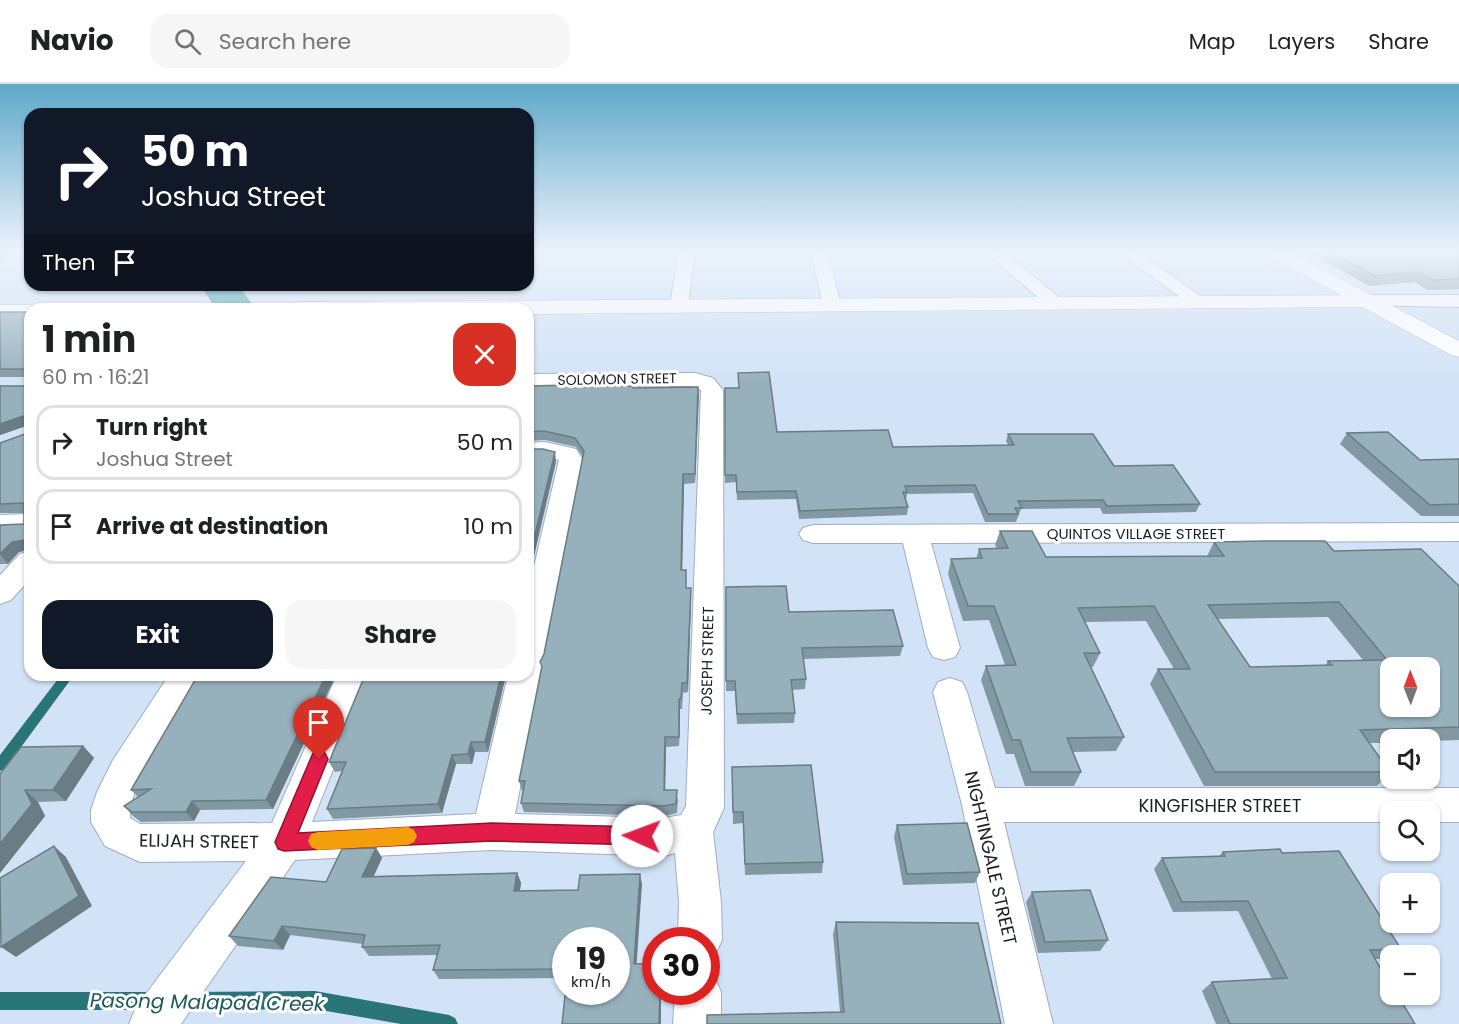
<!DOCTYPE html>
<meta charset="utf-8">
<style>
body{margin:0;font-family:Poppins,sans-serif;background:#f6f6f6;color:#202124;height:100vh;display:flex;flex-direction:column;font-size:22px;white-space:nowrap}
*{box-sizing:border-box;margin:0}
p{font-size:20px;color:#757577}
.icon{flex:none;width:33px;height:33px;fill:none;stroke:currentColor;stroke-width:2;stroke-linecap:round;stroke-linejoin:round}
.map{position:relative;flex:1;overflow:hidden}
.details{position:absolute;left:24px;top:219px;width:510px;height:378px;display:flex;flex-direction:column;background:#fff;border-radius:18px;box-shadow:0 2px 4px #0004}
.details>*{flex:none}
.guide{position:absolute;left:24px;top:24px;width:510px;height:183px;border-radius:18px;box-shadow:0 2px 4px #0004;background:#111827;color:#fff;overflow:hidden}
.needle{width:39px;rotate:359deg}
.fabs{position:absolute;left:1380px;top:573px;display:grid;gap:12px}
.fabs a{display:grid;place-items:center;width:60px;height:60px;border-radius:12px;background:#fff;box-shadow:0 2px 4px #0004;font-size:30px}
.speed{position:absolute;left:552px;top:843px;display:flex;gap:12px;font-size:30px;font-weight:700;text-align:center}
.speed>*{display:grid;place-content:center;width:78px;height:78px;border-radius:50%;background:#fff;box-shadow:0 2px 4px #0004;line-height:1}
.speed small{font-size:15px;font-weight:400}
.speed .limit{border:9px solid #d22;background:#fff;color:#111}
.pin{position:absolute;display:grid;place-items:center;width:51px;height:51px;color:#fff;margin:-62px -26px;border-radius:50% 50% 50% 0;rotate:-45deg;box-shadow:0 0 6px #0007}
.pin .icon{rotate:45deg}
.me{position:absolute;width:66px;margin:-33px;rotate:272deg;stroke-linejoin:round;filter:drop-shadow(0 0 4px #0008)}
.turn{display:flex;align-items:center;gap:21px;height:126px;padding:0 18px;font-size:27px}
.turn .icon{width:78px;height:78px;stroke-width:2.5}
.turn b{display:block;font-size:42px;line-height:51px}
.then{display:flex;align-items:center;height:57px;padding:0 18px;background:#0003;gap:12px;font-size:22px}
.round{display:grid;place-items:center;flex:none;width:63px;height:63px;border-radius:18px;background:#f6f6f6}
.overview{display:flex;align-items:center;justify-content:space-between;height:102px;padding:0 18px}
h1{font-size:36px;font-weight:700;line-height:45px}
.action{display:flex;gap:12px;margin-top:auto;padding:12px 18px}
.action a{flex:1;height:69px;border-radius:18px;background:#111827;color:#fff;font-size:24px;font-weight:700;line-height:69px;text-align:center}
.action a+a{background:#f6f6f6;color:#202124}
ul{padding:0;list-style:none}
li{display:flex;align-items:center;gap:18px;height:75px;margin:0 12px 9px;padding:0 6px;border:3px solid #e0e0e0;border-radius:18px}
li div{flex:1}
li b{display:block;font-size:22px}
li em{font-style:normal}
header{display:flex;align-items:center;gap:36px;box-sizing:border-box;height:84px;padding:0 30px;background:#fff;border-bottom:2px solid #e0e0e0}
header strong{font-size:28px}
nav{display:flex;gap:33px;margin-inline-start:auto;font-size:21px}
.search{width:420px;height:54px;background:#f6f6f6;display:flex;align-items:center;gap:15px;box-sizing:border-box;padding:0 21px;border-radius:18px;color:#757577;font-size:22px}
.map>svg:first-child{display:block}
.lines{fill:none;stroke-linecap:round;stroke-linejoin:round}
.stream{fill:#287477;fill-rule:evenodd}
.river{fill:#2f999a;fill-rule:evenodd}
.minor-casing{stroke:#9faec1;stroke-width:2}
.tertiary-casing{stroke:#9faec1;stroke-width:1}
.secondary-casing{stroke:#9faec1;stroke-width:1}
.minor{fill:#fff;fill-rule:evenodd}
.tertiary{fill:#fff;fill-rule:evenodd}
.secondary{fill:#fff;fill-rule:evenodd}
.wall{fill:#8298a2;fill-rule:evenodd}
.shaded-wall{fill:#6a7c84}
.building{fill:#97b1bc;stroke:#6a7c84;stroke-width:1.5;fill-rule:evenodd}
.route{fill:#e11d48;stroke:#92132f;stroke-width:1.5}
.slow{fill:#f59e0b}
.labels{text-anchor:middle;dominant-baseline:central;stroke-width:6;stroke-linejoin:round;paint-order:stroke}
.far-street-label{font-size:14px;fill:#191f26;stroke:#fff}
.street-label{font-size:15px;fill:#191f26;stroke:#fff}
.near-street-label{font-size:18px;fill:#191f26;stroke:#fff}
.near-water-label{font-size:20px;font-style:italic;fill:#205959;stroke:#fff}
</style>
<header>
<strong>Navio</strong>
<div class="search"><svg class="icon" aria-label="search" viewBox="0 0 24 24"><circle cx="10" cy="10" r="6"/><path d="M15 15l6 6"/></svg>Search here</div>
<nav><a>Map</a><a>Layers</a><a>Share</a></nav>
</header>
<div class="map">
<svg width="1459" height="940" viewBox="0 0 1459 940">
<rect width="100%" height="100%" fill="#d3e3f7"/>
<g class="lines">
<g class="stream">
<polygon points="61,591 74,591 5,685 0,687 0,671"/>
<polygon points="315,907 449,931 455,934 458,940 401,940 315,925 184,926 178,923 175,917 178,911 184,908"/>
<polygon points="0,908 154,908 160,911 163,917 160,923 154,926 0,926"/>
</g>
<polygon class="river" points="200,201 238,201 256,225 216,225"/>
<g class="minor-casing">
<g id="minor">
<polygon points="679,166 695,166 688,222 686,226 672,226 670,222"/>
<polygon points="811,166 827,166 841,221 839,225 825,225 823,221"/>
<polygon points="982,166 1001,166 1067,220 1065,224 1051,224"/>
<polygon points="1115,166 1135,166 1210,219 1208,223 1194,223"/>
<polygon points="1368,211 1459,211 1459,223 1361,221 1359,217 1361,213"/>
<path d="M695 289 713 294 723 306 724 724 713 748 721 818 722 856 715 871 706 875V856H678L679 818 675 769 664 772 492 766 295 776 181 940H129L136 923 246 777 140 778 105 762 91 738V726L97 708 113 676 169 591H204C185 627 128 694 130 734L140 740 272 739 337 591H371L312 738 476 730 508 591H528V508L559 376 545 372 528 373V359L545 358 576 365 583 376 544 579 540 588 542 591 515 730 664 734 681 731 686 722 701 306 692 302H528V290Z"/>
<polygon points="30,430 30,448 0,449 0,431"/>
<polygon points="1459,439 1459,457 931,459 960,564 955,573 944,576 933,573 928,564 903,459 813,459 803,456 799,450 803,444 813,441"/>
<polygon points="30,467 30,495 11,516 0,520 0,491 20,470"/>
<polygon points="950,594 962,598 967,608 995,704 1459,704 1459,738 1430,738 1430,728 1390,728 1390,738 1004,738 1053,940 1005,940 962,721 933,608 938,598"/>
<polygon points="706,889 714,892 721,908 721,940 673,940 675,908 706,908"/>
</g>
</g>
<g class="tertiary-casing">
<g id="tertiary">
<polygon points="1368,211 1376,212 1379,217 1376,222 1368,223 528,230 528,225 288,225 291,220 299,218"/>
<polygon points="0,221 30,221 39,225 30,225 30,235 0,235"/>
</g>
</g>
<g class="secondary-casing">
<polygon id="secondary" points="1263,166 1287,166 1459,257 1459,273 1451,271 1265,170"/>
</g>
<use href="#minor" class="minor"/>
<use href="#tertiary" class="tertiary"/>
<use href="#secondary" class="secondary"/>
</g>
<g class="wall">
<polygon points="1305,166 1456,166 1459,168 1459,205 1427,206 1415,198 1369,202"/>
<polygon points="0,228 30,228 30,476 25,469 24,467 19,468 8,480 0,480 0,441 24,440 24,429 0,429 0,359 25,350 26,342 0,351 0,302 26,302 26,293 0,293"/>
<polygon points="528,302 572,303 633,302 633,304 698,303 695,399 684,400 682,486 686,504 691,514 688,608 683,609 682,625 680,625 679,662 666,663 665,706 678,715 677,729 664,732 524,728 521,719 523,707 522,707 519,697 542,583 540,578 544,570 583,373 576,363 545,356 528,357"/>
<polygon points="725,304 777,348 893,363 1008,361 1006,357 1008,350 1114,382 1200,420 1196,428 1103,430 1100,424 1021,425 1016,438 985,438 973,409 907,410 906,416 908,423 907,431 799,435 796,415 737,416 736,398 725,399"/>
<polygon points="1347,349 1420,376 1459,375 1459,432 1421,432 1340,360"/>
<path d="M1000 447 1046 473 1207 472 1214 458 1334 467 1459 502V656L1430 657V656H1390V659H1370L1390 688 1377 702H1204L1150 600 1158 585H1174L1146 537 1085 538 1100 569 1093 583H1091L1124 653 1116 667 1073 668 1081 688 1074 702H1025L1014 670H1006L981 596 986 582 1005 581 989 536 963 537 948 490 951 475H976L979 465 997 464 995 461ZM1328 533 1363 576 1328 577 1325 582 1250 583 1218 535Z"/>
<polygon points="726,503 789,528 903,562 900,572 803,575 806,595 805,605 792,606 795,629 794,639 737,640 735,607 726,607"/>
<polygon points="86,591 146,591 142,597 91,597"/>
<polygon points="198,591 336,591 273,725 200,726 194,737 141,738 133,732 124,722 138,713 131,706"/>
<polygon points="506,591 488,668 475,668 472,680 456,680 442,729 333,735 327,725 342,687 335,688 329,678"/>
<polygon points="83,662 94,674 66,717 38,718 45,732 0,789 0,690"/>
<polygon points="732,683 823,778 822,789 745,791 743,739 733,740"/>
<polygon points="897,741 980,788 975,799 903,801 894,753"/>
<polygon points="376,764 382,774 373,792 517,789 521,799 520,807 578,806 642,800 616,908 566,856 566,894 439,895 433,886 437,871 369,872 362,863 363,860 290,851 283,866 238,862 229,852 326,798"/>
<polygon points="1223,768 1282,769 1401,865 1393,872 1390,872 1390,873 1388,875 1375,875 1415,940 1216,940 1202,907 1212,898 1272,895 1238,827 1173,828 1154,785 1162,774 1219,772"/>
<polygon points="1032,808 1108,856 1100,867 1038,869 1026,818"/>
<polygon points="836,838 1001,940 840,928 833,850"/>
</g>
<g class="shaded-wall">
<polygon points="0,166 9,166 10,169 0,175"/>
<polygon points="698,303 699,312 695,399 695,390"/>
<polygon points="23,332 29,341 0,351 0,340"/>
<polygon points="555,368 556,378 528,498 528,479"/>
<polygon points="683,390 684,400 682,496 681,486"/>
<polygon points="24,456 30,465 19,468 8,480 0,470 12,458"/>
<polygon points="691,504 691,514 688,608 687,599"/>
<polygon points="137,591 146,591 142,597"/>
<polygon points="326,591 336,591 273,725 266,716"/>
<polygon points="501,591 506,591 488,668 485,658"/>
<polygon points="679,615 680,625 679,662"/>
<polygon points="665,653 666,663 665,715 664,706"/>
<polygon points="471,658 475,668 472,680 468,670"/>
<polygon points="83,662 94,674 66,717 53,706"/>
<polygon points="452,671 456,680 442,729 438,720"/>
<polygon points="25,706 38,718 45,732 0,789 0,760"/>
<polygon points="192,717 200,726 194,737 186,728"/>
<polygon points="54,762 66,773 92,822 16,873 1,863"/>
<polygon points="376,764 382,774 369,803 362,793"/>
<polygon points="517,789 521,799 518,817 514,807"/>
<polygon points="640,790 642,800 636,889 634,880"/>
<polygon points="282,842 290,851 283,866 274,857"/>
<polygon points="660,908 661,908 661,940 659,940"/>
</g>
<g class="building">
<polygon points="1327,166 1456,166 1459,168 1459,195 1433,196 1421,188 1374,192"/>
<polygon points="122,223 189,224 187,225 119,225"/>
<polygon points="0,228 30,228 30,469 25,469 24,456 12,458 0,470 0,441 24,440 24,419 0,420 0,359 25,350 26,334 23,332 0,340 0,302 26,302 26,285 0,285"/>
<polygon points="769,288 777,348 888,346 893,363 1014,361 1008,350 1093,350 1114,382 1173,381 1200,420 1107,422 1103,416 1018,417 1022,424 1015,424 1018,430 988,430 975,401 905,402 907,408 903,408 908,423 800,427 796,407 737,408 736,391 725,391 725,304 739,304 738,289"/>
<polygon points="572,301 571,303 633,302 633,304 698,303 695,390 683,390 681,486 686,486 686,504 691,504 687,599 682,599 681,615 679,615 679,653 665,653 664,706 677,706 676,720 663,722 521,719 525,697 519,697 542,582 540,578 544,570 584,367 575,354 544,347 528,348 528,302"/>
<polygon points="1388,348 1420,376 1459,375 1459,420 1430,421 1347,349"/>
<polygon points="528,365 543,365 555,368 528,479"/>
<path d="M1000 447H1032L1046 473 1224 472 1214 458 1266 457H1325L1334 467 1421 465 1459 502V643L1360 646 1390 688H1215L1158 585H1190L1154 522 1078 524 1100 569H1084L1124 653 1067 654 1081 688H1031L1020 656H1012L986 582 1016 581 994 522H968L951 475 982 474 979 465 1008 464ZM1339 518 1387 576 1328 577 1332 581 1250 583 1208 521ZM1390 584H1430V622H1390Z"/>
<polygon points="786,502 789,528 893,526 903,562 802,564 806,595 791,596 795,629 737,630 735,597 726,597 726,503"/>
<polygon points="198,591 326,591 266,716 192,717 186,728 132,728 124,722 151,705 131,706"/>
<polygon points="365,591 501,591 485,658 471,658 468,670 452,671 438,720 327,725 346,678 329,678"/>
<polygon points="83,662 53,706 25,706 32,720 0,760 0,690 21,663"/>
<polygon points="811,681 823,778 745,780 743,728 733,728 732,683"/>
<polygon points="967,739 980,788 907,790 897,741"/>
<polygon points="54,762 79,812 1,863 0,794"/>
<polygon points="376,764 362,793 517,789 514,807 578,806 580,791 640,790 634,880 656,879 656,908 660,908 659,940 562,940 566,902 566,908 616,908 616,856 566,856 566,885 433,886 440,861 362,863 365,851 282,842 274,857 229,852 271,793 326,798 342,765"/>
<polygon points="1280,765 1282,769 1339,767 1401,865 1370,866 1390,901 1390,910 1397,910 1415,940 1230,940 1212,898 1287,894 1248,817 1182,818 1162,774 1225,772 1223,768"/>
<polygon points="1090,806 1108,856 1045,858 1032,808"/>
<polygon points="836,838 978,839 1001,940 707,940 707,931 844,928"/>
</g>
<linearGradient id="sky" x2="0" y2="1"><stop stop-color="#5ea9c9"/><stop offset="0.56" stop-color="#ebf2fb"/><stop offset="1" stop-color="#ebf2fb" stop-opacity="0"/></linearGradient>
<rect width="1459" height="298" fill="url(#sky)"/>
<polygon class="route" points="319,667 325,669 328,675 298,749 492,739 642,743 649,746 652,752 649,759 642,761 492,757 284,767 278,765 275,758 313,669"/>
<polygon class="slow" points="408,743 414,746 417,752 414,758 408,761 318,766 311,763 308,757 311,750 318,748"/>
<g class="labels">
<g class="far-street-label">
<text transform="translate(617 295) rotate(-1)">SOLOMON STREET</text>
</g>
<g class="street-label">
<text x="1136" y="449">QUINTOS VILLAGE STREET</text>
<text transform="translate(707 577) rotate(-89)">JOSEPH STREET</text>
</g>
<g class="near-street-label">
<text x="1220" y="721">KINGFISHER STREET</text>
<text transform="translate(199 757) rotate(1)">ELIJAH STREET</text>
<text transform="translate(991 774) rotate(77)">NIGHTINGALE STREET</text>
</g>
<g class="near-water-label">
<text transform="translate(207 918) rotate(1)">Pasong Malapad Creek</text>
</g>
</g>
</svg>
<div class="fabs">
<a><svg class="needle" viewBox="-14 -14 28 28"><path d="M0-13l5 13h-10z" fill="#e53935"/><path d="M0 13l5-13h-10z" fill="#757577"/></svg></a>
<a><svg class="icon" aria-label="sound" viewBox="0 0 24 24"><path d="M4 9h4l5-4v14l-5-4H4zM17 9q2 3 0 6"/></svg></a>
<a><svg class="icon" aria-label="search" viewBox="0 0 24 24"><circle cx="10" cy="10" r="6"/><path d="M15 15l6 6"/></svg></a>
<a>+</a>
<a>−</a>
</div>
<div class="speed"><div>19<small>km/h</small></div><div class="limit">30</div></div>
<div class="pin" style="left:319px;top:675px;background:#d93025"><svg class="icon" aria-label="arrive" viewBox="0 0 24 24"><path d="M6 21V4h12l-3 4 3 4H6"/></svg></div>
<svg class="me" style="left:642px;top:752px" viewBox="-20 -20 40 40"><circle r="19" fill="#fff"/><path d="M0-13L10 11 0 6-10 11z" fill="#e11d48"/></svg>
<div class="guide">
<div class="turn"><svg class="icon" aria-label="right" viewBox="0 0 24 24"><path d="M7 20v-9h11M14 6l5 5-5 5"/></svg><div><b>50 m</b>Joshua Street</div></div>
<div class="then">Then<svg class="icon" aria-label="arrive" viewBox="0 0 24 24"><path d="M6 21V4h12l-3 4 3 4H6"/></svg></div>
</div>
<section class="details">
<div class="overview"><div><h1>1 min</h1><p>60 m · 16:21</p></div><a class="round" style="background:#d93025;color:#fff"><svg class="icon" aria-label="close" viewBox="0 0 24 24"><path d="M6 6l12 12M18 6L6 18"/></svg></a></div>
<ul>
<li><svg class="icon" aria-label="right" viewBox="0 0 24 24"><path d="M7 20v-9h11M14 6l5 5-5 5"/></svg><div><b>Turn right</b><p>Joshua Street</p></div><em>50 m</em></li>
<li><svg class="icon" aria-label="arrive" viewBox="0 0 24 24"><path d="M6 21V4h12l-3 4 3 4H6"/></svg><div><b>Arrive at destination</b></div><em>10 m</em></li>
</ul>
<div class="action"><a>Exit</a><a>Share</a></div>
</section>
</div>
